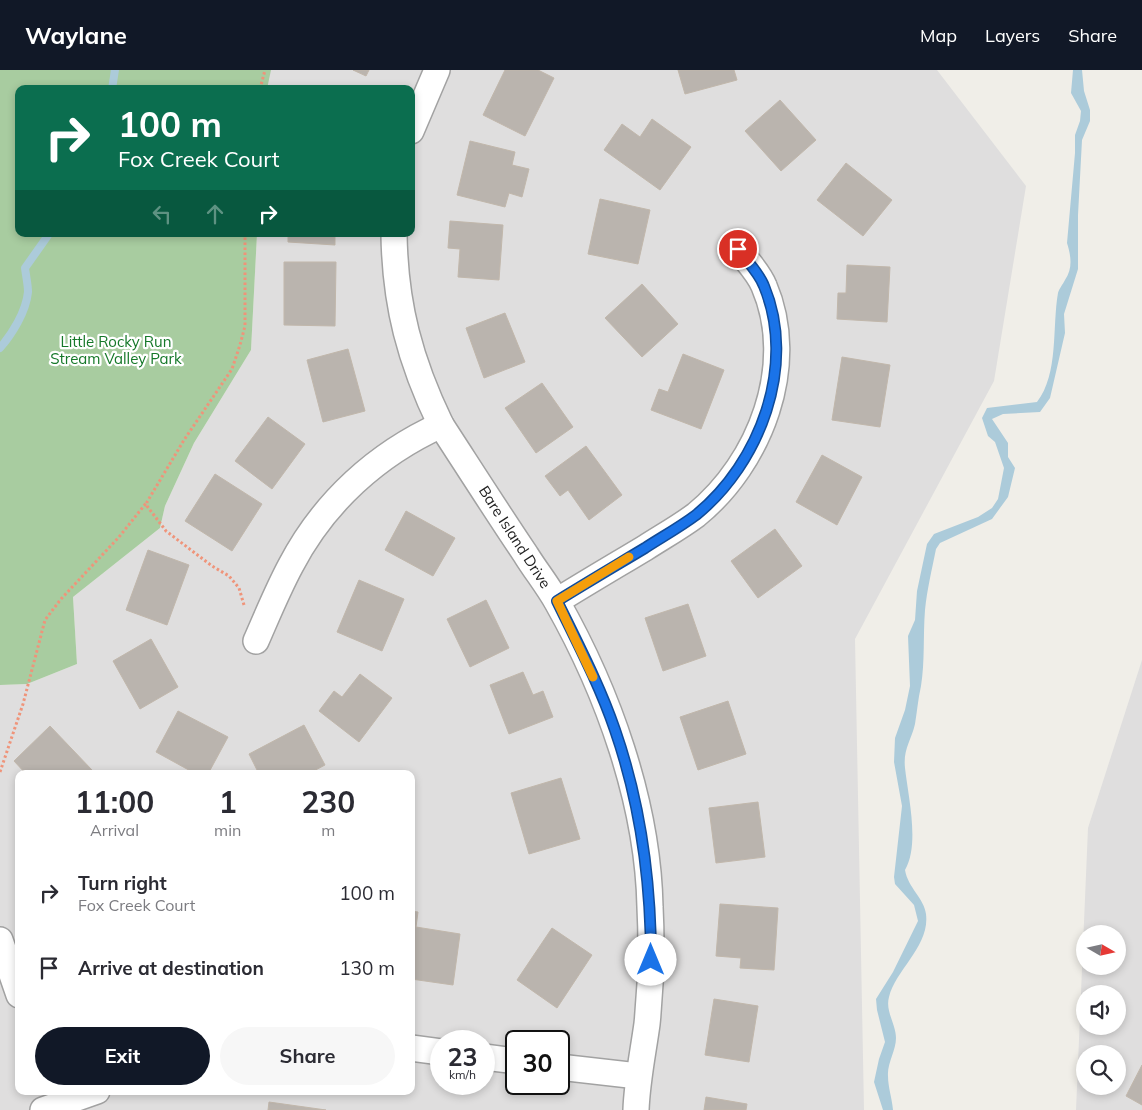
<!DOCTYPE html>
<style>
body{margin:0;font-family:Mulish,sans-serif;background:#f7f7f7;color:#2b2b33;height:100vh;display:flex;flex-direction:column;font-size:19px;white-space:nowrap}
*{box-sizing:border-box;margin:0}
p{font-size:16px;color:#7c7c81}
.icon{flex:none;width:28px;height:28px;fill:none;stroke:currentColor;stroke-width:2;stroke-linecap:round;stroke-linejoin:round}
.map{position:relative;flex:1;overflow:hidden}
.details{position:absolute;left:15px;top:700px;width:400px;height:325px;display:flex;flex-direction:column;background:#fff;border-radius:10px;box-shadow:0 2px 8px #0003}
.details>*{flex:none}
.guide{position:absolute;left:15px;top:15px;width:400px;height:152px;border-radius:10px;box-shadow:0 2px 8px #0003;background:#0b6e4f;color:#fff;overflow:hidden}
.needle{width:32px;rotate:99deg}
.buttons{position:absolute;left:1076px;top:855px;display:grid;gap:10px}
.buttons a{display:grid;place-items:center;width:50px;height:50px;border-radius:50%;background:#fff;box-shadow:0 2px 8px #0003;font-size:25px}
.speed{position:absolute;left:430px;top:960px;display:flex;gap:10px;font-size:25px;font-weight:700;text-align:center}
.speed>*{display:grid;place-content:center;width:65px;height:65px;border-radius:50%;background:#fff;box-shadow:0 2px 8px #0003;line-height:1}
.speed small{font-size:12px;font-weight:400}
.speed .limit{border:2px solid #111;border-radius:8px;background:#fff;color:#111}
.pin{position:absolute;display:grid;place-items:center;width:42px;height:42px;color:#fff;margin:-21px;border:2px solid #fff;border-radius:50%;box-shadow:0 1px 5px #0007}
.me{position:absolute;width:55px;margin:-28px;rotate:0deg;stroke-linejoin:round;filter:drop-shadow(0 0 4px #0008)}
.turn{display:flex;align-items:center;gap:18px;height:105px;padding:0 20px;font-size:22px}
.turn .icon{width:65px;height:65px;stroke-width:2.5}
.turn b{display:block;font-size:35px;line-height:42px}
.lanes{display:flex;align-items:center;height:48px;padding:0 20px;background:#0003;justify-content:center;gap:25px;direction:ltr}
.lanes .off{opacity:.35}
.eta{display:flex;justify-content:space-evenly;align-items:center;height:85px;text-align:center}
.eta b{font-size:30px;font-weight:700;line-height:35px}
.button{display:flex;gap:10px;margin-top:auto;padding:10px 20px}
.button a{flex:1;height:58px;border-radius:30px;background:#111827;color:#fff;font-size:20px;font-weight:700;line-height:58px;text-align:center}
.button a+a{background:#f7f7f7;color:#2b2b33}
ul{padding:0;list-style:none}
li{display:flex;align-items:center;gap:15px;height:75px;padding:0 20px}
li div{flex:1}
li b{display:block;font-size:19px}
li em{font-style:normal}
header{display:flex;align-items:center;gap:30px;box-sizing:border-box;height:70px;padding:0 25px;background:#111827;color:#fff}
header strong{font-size:24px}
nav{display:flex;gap:28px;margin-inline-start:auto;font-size:18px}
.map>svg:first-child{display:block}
.residential{fill:#dfdede;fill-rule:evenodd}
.forest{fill:#a8cca0}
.water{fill:#accbda}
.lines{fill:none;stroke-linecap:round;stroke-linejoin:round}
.stream{stroke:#accbda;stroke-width:8}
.building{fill:#bab4ae;stroke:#c1b7ab}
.street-casing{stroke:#a2a2a2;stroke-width:28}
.path{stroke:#ef947a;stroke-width:3;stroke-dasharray:2.5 2.5;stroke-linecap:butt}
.street{stroke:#fff;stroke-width:25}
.route-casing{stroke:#114b97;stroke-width:12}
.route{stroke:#1a73e8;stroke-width:9}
.slow{stroke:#f59e0b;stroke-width:9}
.labels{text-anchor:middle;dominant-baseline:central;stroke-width:4.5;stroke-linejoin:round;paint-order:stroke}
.park-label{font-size:15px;fill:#157829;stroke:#fff}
.street-label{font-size:15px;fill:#212121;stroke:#fff}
</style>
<header>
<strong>Waylane</strong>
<nav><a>Map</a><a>Layers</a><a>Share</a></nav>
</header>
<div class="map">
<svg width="1142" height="1040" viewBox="0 0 1142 1040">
<rect width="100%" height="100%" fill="#f0eee8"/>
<g class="residential">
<path d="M267 0H937L1026 116 994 311 855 569 864 1040H0V615L27 614 77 594 73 527 160 458 165 436 194 373 251 280 257 164H411V19H265ZM19 704H411V1021H19ZM441 971H484V1014H441ZM516 971H559V1014H516Z"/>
<path d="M1142 590V1040H1076L1088 758ZM1085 864H1118V896H1085ZM1085 924H1118V956H1085ZM1085 984H1118V1016H1085Z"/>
</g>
<polygon class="forest" points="0,0 271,0 267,19 19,19 19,164 257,164 251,280 194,373 165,436 160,458 73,527 77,594 27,614 0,615"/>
<path class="water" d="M1073 0H1082L1084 21 1090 40V51L1082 70 1078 145V199L1064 244 1065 263 1050 328 1040 342 1003 344 992 349 1008 373V387L1015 398 1008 427 992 449 940 473 936 479C932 499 927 520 925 540 923 565 925 592 921 616 918 629 917 642 915 654 911 671 903 679 905 698 908 726 920 774 905 800 908 818 924 828 926 844 930 876 896 899 889 927 885 941 896 954 896 968 896 981 887 993 888 1006 888 1017 892 1028 893 1040H883L874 1012 879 989 885 972 877 940 876 929 893 902 918 851 914 835 895 814 894 807 902 736 894 692 895 668 905 640 910 616 908 566 915 550 917 521 927 474 934 464 978 447 992 438 998 429 1004 398 995 372 988 366 982 348 987 338 1037 332C1059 304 1052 256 1058 223 1059 219 1063 214 1065 210 1073 198 1071 186 1067 173L1075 83V65L1080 51 1081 41 1071 23Z"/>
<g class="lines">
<g class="stream">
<polyline points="112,19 115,0"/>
<path d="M0 278C12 264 26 242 28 222 28 215 26 206 25 198L49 164"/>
</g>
</g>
<g class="building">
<polygon points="353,0 369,0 366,6"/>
<polygon points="505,0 538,0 554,8 525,66 483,45"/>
<polygon points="678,0 734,0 737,10 685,24"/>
<polygon points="780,30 816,70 781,101 745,61"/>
<polygon points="652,49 691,77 660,120 604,80 622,54 640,67"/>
<polygon points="470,71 515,82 512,95 529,99 522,127 509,123 505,137 457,125"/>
<polygon points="846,93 892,130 863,166 817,130"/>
<polygon points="600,129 650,140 638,194 588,184"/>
<polygon points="450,151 503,155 499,210 458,207 460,179 448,178"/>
<polygon points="288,164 335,164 335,175 288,172"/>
<polygon points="284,192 336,192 335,256 284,255"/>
<polygon points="847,195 890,197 887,252 837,249 838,223 846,223"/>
<polygon points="642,214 678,254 642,287 605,248"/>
<polygon points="505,243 525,292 484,308 466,258"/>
<polygon points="348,279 365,341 323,352 307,290"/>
<polygon points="683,284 724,300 701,359 651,340 659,319 668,322"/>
<polygon points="842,287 890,295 880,357 832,350"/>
<polygon points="542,313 573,357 536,383 505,338"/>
<polygon points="268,347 305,374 272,419 235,391"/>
<polygon points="586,376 622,425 589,450 568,420 560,426 545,406"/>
<polygon points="822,385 862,407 837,455 796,432"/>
<polygon points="215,404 262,434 232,481 185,451"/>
<polygon points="406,441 455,468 433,506 385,480"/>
<polygon points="775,459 802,496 758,528 731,491"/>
<polygon points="148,480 189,495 167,555 126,540"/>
<polygon points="359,510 404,529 382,581 337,562"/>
<polygon points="486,530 509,578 470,597 447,549"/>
<polygon points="688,534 706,586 663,601 645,548"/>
<polygon points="151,569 178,617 140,639 113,591"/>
<polygon points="523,602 533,625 543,621 553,647 509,664 490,615"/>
<polygon points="360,604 392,628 359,672 319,641 334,621 342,627"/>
<polygon points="728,631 746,684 698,700 680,647"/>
<polygon points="178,641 228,667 208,704 196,704 156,682"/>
<polygon points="304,655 325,695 308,704 259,704 249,684"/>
<polygon points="50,656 92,700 88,704 26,704 14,691"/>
<polygon points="561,708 580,769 529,784 511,723"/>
<polygon points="758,732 765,787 716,793 709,738"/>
<polygon points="720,834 778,838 774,900 740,898 741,888 716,886"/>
<polygon points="411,841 418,842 416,857 460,864 453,915 411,909"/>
<polygon points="552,858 592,885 557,938 517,910"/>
<polygon points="714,929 758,936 749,992 705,985"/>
<polygon points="1142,995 1142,1035 1126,1026"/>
<polygon points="706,1027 747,1034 746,1040 704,1040"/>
<polygon points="269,1032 326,1040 268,1040"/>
</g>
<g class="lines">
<g class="street-casing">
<g id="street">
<polyline points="411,61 437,0"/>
<path d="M394 164C395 235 410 291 441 355 469 398 497 442 526 485 536 501 548 516 557 532 608 622 648 733 650 837 652 876 651 915 647 954 643 983 637 1011 636 1040"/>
<path d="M557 531C586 513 615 496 645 478 662 467 680 457 696 445 760 393 798 295 764 216 759 203 747 191 738 179"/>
<path d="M256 571C267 546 278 519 291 495 324 432 377 384 441 355"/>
<polyline points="0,870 19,925"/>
<polyline points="411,978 441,982"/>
<polyline points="484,987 516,991"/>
<polyline points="559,997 638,1006"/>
<polyline points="43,1040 97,1021"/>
</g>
</g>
<g class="path">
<polyline points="260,19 265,0"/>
<polyline points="244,535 239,518 229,506 212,496 166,461 147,436 147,432 184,370 232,299 240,275 245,256 245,164"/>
<polyline points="0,702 23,634 45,550 61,529 119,467 147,432"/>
</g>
<use href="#street" class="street"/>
</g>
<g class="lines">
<g class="route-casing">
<path id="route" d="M651 890C651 811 641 735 615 660 600 616 578 574 557 531 586 513 615 496 645 478 662 467 680 457 696 445 760 393 797 295 764 216 759 203 747 191 738 179"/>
</g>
<use href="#route" class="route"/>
<polyline class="slow" points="593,607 557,531 629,487"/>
</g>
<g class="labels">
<g class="park-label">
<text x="116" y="271">Little Rocky Run<tspan x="116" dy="17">Stream Valley Park</tspan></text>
</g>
<g class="street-label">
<text transform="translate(515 467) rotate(57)">Bare Island Drive</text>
</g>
</g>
</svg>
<div class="buttons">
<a><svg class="needle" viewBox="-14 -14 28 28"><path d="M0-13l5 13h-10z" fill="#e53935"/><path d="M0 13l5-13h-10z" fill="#7c7c81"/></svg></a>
<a><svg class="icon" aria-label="sound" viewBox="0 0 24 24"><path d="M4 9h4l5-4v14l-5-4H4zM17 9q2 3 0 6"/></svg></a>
<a><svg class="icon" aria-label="search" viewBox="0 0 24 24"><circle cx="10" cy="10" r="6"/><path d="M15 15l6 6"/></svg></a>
</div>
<div class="speed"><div>23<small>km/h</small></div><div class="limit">30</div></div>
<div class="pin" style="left:738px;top:179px;background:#d93025"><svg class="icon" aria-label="arrive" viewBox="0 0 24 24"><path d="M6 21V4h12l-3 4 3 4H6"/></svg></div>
<svg class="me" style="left:651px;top:890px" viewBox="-20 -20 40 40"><circle r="19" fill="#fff"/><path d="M0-13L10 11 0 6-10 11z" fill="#1a73e8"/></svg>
<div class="guide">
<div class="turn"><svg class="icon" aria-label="right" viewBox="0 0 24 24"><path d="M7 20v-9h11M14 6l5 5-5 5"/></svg><div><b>100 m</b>Fox Creek Court</div></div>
<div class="lanes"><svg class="icon off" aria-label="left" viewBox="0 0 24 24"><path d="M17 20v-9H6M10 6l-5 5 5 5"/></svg><svg class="icon off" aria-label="ahead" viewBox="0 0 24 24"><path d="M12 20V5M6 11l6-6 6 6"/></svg><svg class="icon" aria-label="right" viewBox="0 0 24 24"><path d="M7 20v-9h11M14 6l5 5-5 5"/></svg></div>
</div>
<section class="details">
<div class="eta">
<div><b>11:00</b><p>Arrival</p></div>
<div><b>1</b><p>min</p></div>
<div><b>230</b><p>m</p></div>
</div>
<ul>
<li><svg class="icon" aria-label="right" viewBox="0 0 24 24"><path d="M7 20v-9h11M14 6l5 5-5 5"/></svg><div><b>Turn right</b><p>Fox Creek Court</p></div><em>100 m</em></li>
<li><svg class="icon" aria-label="arrive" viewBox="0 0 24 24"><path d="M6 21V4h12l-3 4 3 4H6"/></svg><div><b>Arrive at destination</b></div><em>130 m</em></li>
</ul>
<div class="button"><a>Exit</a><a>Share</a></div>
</section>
</div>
